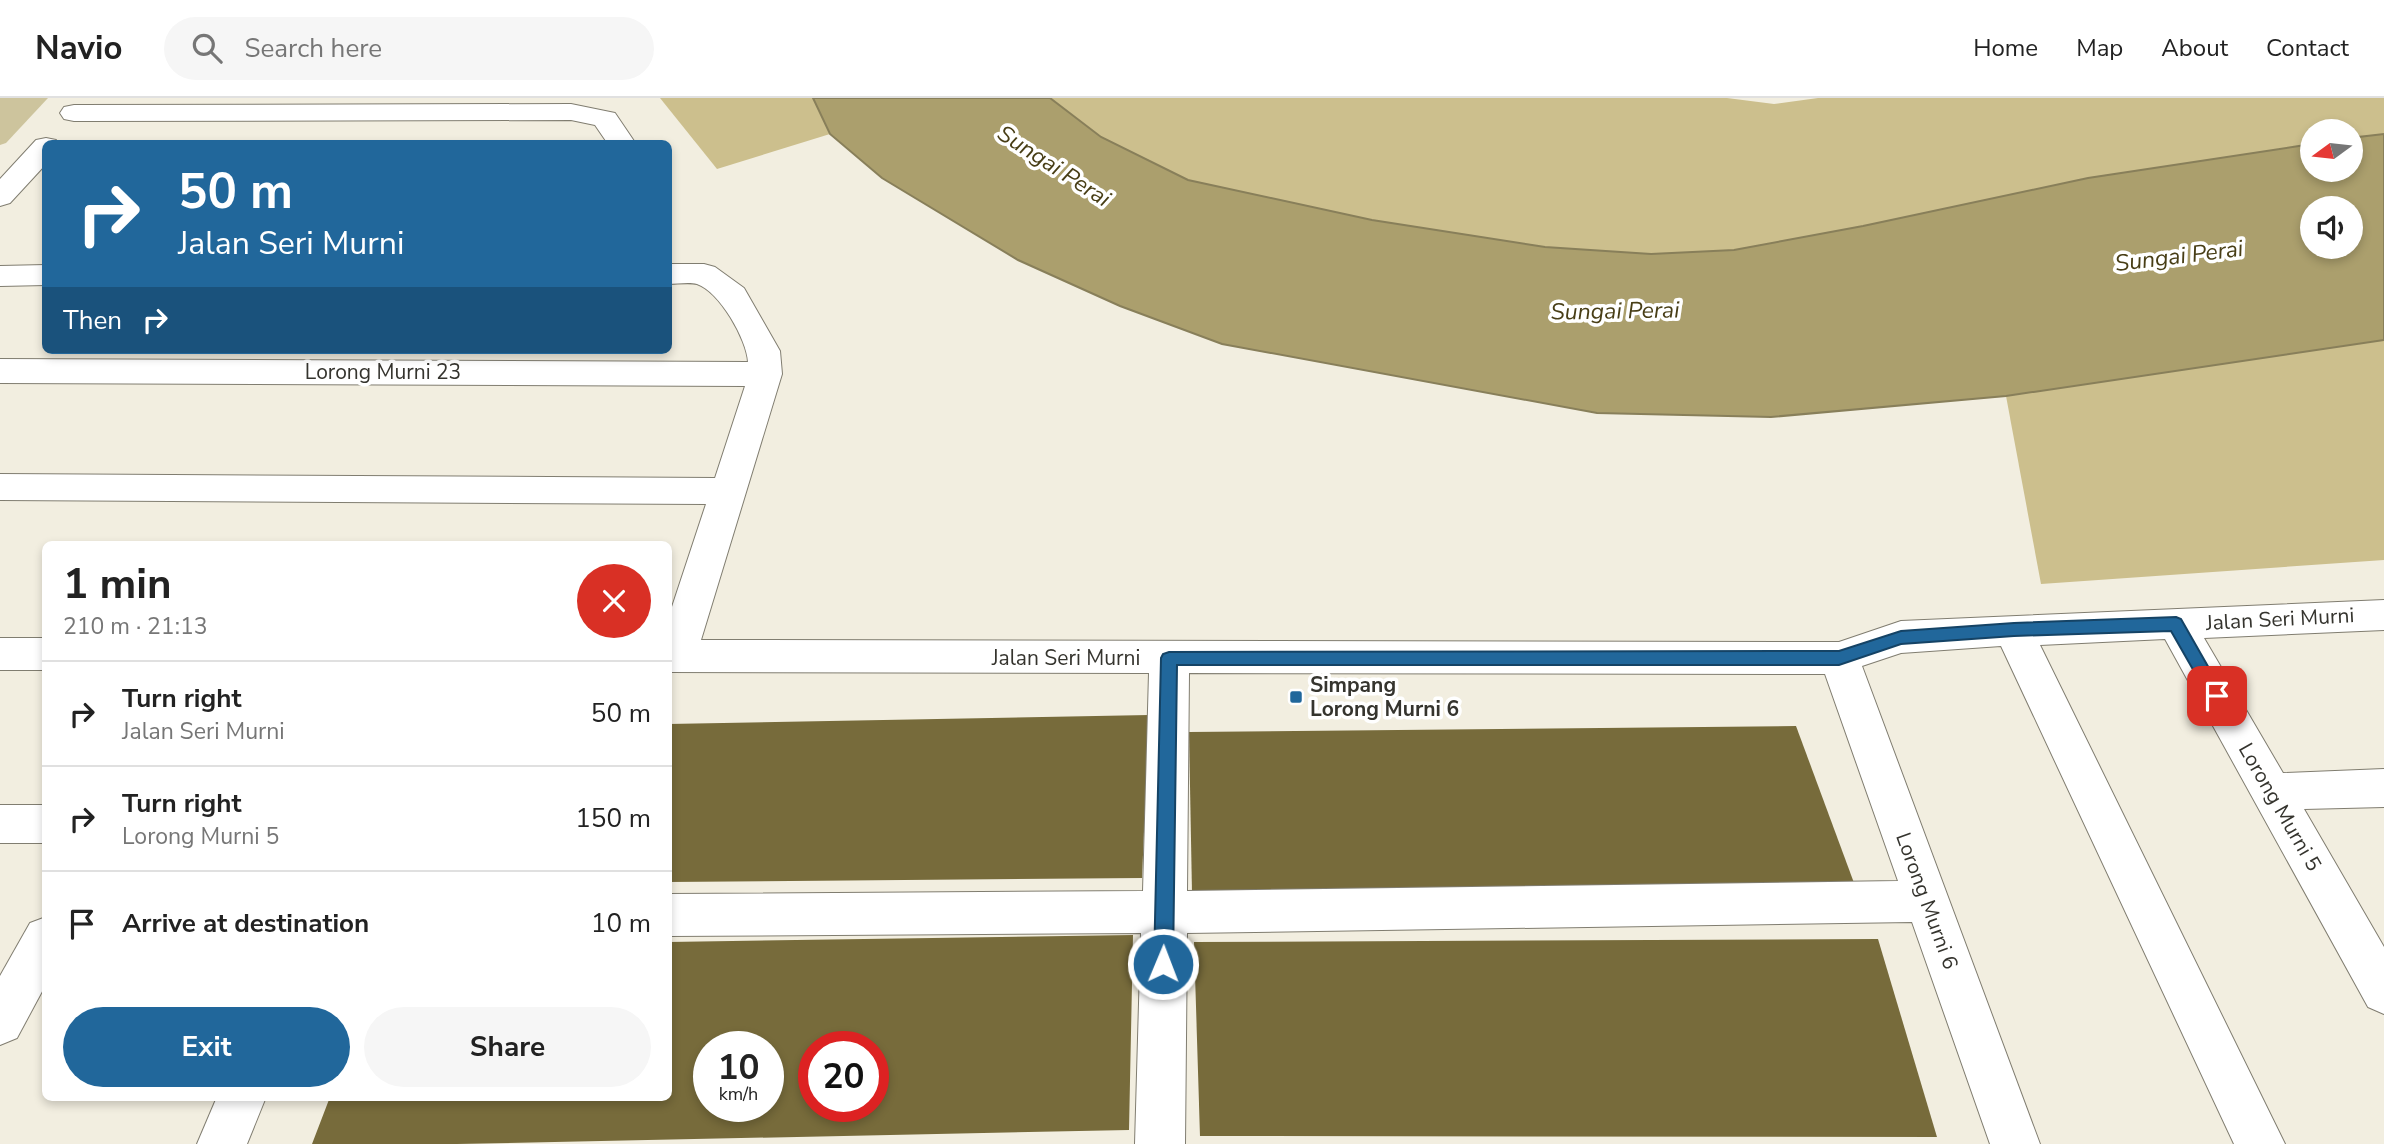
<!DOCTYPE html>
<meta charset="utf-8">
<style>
body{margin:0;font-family:"Nunito Sans",sans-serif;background:#f6f6f6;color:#222;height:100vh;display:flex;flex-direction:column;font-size:26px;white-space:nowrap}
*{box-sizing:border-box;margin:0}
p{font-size:23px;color:#767676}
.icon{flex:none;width:38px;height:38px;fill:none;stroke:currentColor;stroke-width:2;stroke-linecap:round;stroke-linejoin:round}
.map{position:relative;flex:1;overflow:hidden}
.sheet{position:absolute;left:42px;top:443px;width:630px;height:560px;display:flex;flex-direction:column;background:#fff;border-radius:10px;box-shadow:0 4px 10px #0003}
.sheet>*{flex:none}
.top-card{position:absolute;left:42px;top:42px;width:630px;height:214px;border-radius:10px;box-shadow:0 4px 10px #0003;background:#21679b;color:#fff;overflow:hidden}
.needle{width:46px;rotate:255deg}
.buttons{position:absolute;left:2300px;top:21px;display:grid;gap:14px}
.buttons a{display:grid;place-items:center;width:63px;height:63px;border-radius:50%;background:#fff;box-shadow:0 4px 10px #0003;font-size:35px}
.speed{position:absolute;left:693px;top:933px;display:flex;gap:14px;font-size:35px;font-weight:700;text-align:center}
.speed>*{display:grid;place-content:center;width:91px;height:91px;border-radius:50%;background:#fff;box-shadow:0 4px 10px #0003;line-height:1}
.speed small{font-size:18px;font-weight:400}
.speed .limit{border:10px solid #d22;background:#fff;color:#111}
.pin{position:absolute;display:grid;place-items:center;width:60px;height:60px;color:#fff;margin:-30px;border-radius:14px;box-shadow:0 4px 10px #0006}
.me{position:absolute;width:77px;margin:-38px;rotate:1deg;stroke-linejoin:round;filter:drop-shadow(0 0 5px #0008)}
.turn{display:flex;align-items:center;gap:24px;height:147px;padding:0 21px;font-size:32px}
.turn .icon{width:91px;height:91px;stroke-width:2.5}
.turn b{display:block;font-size:49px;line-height:60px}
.then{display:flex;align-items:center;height:66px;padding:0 21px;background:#0003;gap:14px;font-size:26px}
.round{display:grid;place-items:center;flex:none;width:74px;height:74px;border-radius:37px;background:#f6f6f6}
.overview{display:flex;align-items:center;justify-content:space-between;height:119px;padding:0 21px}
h1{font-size:42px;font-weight:700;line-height:52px}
.cta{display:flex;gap:14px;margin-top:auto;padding:14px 21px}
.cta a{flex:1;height:80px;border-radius:42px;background:#21679b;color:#fff;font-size:28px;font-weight:700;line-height:80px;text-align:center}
.cta a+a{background:#f6f6f6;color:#222}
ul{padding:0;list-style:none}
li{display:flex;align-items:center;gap:21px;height:105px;padding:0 21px;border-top:2px solid #e0e0e0}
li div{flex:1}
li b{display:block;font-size:26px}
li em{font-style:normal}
header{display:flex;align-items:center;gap:42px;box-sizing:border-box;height:98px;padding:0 35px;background:#fff;border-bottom:2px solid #e0e0e0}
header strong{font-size:33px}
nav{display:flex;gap:38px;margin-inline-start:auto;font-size:24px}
.search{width:490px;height:63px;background:#f6f6f6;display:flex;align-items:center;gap:18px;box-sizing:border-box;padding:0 24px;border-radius:38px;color:#767676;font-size:26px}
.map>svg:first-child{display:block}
.green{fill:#cdc49d}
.forest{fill:#ccbf8d}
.water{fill:#ab9f6d;stroke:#887f5a;stroke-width:2;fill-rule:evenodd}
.building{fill:#776b3b;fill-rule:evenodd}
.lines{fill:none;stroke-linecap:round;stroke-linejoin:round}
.minor-casing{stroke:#807d70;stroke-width:2}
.minor{fill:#fff;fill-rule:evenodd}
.route{fill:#21679b;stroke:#154365;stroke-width:2}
.poi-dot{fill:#21679b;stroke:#fff;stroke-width:2.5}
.labels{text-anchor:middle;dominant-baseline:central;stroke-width:7;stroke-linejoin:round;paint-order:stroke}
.street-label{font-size:21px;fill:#35342e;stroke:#fff}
.poi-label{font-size:21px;font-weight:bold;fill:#35342e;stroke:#fff;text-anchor:start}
.water-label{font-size:23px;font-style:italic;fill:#483e16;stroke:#fff}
</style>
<header>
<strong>Navio</strong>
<div class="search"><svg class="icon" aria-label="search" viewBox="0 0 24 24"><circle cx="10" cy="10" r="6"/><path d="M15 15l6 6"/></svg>Search here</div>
<nav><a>Home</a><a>Map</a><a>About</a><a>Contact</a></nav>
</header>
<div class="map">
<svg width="2384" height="1046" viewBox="0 0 2384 1046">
<rect width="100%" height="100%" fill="#f2eee0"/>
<polygon class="green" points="0,0 48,0 6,45 0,47"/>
<g class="forest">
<polygon points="660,0 813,0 830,36 717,71"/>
<polygon points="1050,0 1727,0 1774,6 1818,0 2384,0 2384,36 2350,40 2350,33 2312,33 2312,46 2088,80 1863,128 1734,152 1651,156 1545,149 1372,122 1188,82 1101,39"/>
<polygon points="2384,242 2384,462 2041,486 2006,298"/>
</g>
<path class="water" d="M813 0H1050L1101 39 1188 82 1372 122 1545 149 1651 156 1734 152 1863 128 2088 80 2312 46V72H2350V40L2384 36V242L2006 298 1771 319 1597 315 1222 246 1120 208 1018 162 882 80 830 36ZM2312 110H2350V149H2312Z"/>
<g class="building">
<polygon points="1149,617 1142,780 668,784 668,626"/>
<polygon points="1796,628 1857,793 1192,795 1189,634"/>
<path d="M1133 837 1129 1032 457 1046H312L330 999H668V844ZM709 948H768V1008H709ZM814 948H873V1008H814Z"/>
<polygon points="1878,841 1937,1039 1200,1038 1194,844"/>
</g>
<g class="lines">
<g class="minor-casing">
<g id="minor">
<polygon points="571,6 615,15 636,46 608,46 595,27 571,22 74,23 64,21 60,15 64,9 74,7"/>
<polygon points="46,40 56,42 58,46 46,46 46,66 10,105 0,108 0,81 36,42"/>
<path d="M668 166H704L715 169 744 190 780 253 782 276 701 542 1839 544 1901 523 2384 502V532L2204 540 2283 675 2384 671V709L2304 711 2384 849V916L2368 909 2165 541 2040 547 2285 1046H2234L2001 548 1901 555 1862 568 2040 1046H1990L1912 824 1187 835 1185 1046H1135L1141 835 668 838V796L1143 793 1149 575 668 574V521L706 406 0 402V376L715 380 745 288 0 285V261L748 264C747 242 720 194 697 186 689 184 677 186 668 186ZM1189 575 1825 576 1898 783 1187 793Z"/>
<polygon points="46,167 46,187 0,188 0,168"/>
<rect x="0" y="540" width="46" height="32"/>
<rect x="0" y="707" width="46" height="38"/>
<polygon points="46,819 46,886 17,940 0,947 0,878 30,825"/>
<polygon points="217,999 266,999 247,1046 197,1046"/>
</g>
</g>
<use href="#minor" class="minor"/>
</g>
<polygon class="route" points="2176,519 2181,521 2222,593 2225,598 2222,603 2211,603 2171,533 2014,538 1901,546 1839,567 1177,567 1173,866 1170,872 1163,875 1157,872 1154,866 1161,560 1163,556 1169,554 1839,553 1901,533 2014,525"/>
<rect class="poi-dot" x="1289" y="592" width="14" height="14" rx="3.5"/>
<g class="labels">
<g class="street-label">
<text x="383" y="274">Lorong Murni 23</text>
<text transform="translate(2280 521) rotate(-3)">Jalan Seri Murni</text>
<text x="1066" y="560">Jalan Seri Murni</text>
<text transform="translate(2280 709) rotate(60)">Lorong Murni 5</text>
<text transform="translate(1927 803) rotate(70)">Lorong Murni 6</text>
</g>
<g class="poi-label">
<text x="1310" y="587">Simpang<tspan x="1310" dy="24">Lorong Murni 6</tspan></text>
</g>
<g class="water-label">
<text transform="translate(1054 68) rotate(33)">Sungai Perai</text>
<text transform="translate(2179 158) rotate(-7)">Sungai Perai</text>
<text transform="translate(1615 213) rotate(-1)">Sungai Perai</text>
</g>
</g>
</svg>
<div class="buttons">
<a><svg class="needle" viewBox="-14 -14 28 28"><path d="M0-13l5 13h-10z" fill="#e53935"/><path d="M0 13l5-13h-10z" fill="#767676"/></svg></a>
<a><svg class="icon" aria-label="sound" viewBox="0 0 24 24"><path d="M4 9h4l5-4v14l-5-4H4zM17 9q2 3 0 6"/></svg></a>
</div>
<div class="speed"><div>10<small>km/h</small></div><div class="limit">20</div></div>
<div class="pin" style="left:2217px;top:598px;background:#d93025"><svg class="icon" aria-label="arrive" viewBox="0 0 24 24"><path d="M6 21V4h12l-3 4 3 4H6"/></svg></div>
<svg class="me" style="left:1163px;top:866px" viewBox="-20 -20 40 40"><circle r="17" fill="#21679b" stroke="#fff" stroke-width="3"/><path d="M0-11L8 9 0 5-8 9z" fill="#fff"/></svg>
<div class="top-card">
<div class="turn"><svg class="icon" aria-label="right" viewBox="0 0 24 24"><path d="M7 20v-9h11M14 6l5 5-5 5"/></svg><div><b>50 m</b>Jalan Seri Murni</div></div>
<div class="then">Then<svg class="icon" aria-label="right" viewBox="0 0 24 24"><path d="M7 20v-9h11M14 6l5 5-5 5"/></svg></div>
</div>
<section class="sheet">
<div class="overview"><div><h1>1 min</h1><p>210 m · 21:13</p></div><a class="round" style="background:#d93025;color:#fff"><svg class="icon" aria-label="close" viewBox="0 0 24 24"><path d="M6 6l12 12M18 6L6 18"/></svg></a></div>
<ul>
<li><svg class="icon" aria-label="right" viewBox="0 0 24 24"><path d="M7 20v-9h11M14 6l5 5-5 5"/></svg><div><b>Turn right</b><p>Jalan Seri Murni</p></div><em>50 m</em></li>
<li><svg class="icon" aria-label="right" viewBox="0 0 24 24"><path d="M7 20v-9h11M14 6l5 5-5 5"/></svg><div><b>Turn right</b><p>Lorong Murni 5</p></div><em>150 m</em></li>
<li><svg class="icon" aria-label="arrive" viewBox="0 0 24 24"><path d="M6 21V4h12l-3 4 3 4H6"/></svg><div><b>Arrive at destination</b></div><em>10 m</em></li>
</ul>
<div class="cta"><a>Exit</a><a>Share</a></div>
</section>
</div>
